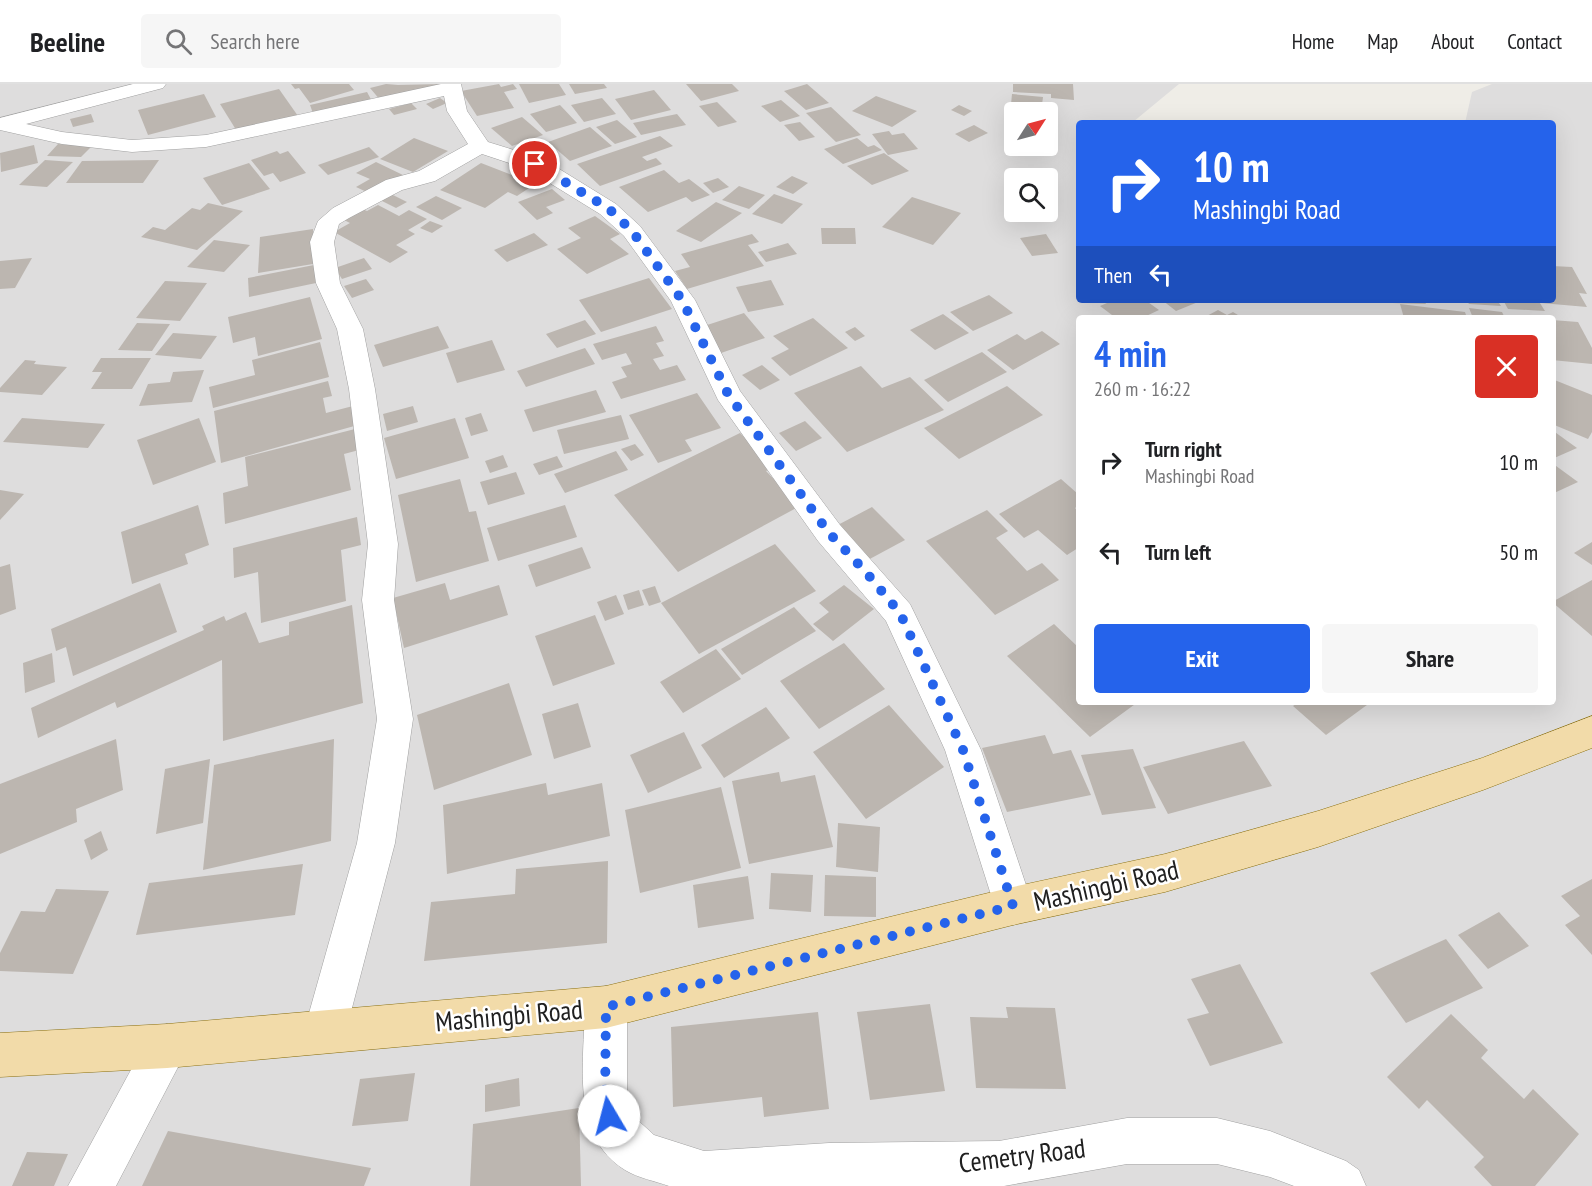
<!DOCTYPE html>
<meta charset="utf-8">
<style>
body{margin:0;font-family:"PT Sans Narrow",sans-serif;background:#f6f6f6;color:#202124;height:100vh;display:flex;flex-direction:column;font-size:22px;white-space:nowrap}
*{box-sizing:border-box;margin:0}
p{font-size:20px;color:#757577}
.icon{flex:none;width:33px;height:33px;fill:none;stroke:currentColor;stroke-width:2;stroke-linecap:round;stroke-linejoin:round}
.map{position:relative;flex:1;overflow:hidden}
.side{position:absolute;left:1076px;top:231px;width:480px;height:390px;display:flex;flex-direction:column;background:#fff;border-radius:6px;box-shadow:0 6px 24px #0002}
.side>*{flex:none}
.guide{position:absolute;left:1076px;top:36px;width:480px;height:183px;border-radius:6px;box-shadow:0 6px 24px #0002;background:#2563eb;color:#fff;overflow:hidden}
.needle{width:39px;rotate:54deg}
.buttons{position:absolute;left:1004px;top:18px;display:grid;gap:12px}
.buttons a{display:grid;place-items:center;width:54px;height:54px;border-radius:6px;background:#fff;box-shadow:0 6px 24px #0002;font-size:30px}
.pin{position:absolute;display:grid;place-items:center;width:51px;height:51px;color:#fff;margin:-26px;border:3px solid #fff;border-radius:50%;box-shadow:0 2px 6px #0007}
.me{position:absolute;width:66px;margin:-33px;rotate:352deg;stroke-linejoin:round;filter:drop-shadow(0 0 4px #0008)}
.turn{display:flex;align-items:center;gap:21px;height:126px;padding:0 18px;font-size:27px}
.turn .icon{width:78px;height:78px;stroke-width:2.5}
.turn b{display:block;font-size:42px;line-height:51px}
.then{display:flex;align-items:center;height:57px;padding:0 18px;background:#0003;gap:12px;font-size:22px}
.round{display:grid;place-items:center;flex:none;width:63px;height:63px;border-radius:6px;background:#f6f6f6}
.overview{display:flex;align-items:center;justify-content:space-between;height:102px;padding:0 18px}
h1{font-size:36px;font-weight:700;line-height:45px;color:#2563eb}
.cta{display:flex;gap:12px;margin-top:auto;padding:12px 18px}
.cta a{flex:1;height:69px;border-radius:6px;background:#2563eb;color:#fff;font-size:24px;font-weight:700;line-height:69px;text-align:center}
.cta a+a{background:#f6f6f6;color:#202124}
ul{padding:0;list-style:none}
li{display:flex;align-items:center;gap:18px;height:90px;padding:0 18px}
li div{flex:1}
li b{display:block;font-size:22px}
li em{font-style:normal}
header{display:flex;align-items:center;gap:36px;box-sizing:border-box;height:84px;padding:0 30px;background:#fff;border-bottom:2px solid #e0e0e0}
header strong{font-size:28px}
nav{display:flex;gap:33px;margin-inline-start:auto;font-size:21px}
.search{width:420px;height:54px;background:#f6f6f6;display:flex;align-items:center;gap:15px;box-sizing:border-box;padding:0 21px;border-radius:6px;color:#757577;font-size:22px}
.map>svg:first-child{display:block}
.residential{fill:#dedddd;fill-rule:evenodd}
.building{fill:#bcb6b0}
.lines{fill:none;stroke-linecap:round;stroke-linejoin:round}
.minor-casing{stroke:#a1a1a1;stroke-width:1}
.major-casing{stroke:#8b7010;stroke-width:1}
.minor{fill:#fff;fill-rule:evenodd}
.major{fill:#f2dba9;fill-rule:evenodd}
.route{stroke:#2563eb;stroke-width:10;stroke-dasharray:0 18}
.labels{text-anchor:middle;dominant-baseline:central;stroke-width:5;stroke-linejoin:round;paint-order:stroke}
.near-street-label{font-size:27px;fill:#202020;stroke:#fff}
</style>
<header>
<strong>Beeline</strong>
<div class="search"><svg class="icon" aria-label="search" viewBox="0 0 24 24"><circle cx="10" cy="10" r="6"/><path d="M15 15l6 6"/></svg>Search here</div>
<nav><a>Home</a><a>Map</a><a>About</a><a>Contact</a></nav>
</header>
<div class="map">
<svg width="1592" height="1102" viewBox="0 0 1592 1102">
<rect width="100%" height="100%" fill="#efede7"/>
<path class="residential" d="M0 0H1179L1133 38 1134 39H1078V216H1552V39H1465L1472 8 1492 0H1592V1102H0ZM1014 28H1047V62H1014ZM1014 94H1047V128H1014ZM1078 234H1552V618H1078Z"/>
<g class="building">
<polygon points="291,0 349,0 354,6 310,19 299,4 295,5"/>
<polygon points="386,0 398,1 442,0 381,17 370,4"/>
<polygon points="499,0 501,3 513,0 517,5 504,8 514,24 477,32 461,7"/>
<polygon points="519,0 559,0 566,11 529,19"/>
<polygon points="569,0 604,0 607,4 575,10"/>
<polygon points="686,0 732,0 739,7 701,17"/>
<polygon points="807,0 829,19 806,26 784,7"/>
<polygon points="1013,0 1073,0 1074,16 1051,14 1051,10 1013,8"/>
<polygon points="279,5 298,32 238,49 220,20"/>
<polygon points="654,6 671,26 631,36 615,15"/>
<polygon points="367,8 373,19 314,32 310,21"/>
<polygon points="204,10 216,33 148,51 138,26"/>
<polygon points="1012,10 1043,13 1041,28 1010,31"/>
<polygon points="876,12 917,27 892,43 852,27"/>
<polygon points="440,14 447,19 433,25 426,20"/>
<polygon points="602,14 616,30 584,38 571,21"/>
<polygon points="781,16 800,32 780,38 761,22"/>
<polygon points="717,18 737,38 718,43 699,22"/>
<polygon points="411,19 417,25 394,31 389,25"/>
<polygon points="560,21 577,39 546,48 530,30"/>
<polygon points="959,21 972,27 964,32 951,26"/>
<polygon points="831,23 861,51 836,58 806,29"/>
<polygon points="91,30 94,38 73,43 70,35"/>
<polygon points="677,30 686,41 641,51 633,39"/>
<polygon points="522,33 543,51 512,62 491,44"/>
<polygon points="617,36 637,53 615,60 596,43"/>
<polygon points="800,38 815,53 799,57 784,41"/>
<polygon points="974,41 988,49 969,58 955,50"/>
<polygon points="590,43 612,62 570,77 548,58"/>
<polygon points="889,47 892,51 904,49 918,65 888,71 872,50"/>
<polygon points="660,52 673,62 642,73 647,77 656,74 662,80 600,102 577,80"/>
<polygon points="414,54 448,67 413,88 380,75"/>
<polygon points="857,54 868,63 874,61 882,66 843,80 824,65"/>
<polygon points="58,60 92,62 81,73 47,72"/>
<polygon points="34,61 38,79 1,88 0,69"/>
<polygon points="369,63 379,73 328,91 318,81"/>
<polygon points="277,67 280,70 288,67 306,89 280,98 273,89 264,92 251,76"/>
<polygon points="884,69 909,87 872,101 847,82"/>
<polygon points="45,76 73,78 47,103 19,101"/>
<polygon points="159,76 143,99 66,99 82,77"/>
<polygon points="376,78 403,91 371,110 356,103 370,95 356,89"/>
<polygon points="249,79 270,105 222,121 203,94"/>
<polygon points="481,79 535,100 517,112 508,108 485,124 440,106"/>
<polygon points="664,86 679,99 689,95 710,111 692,118 686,113 648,128 619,103"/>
<polygon points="792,92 808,99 793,110 776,103"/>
<polygon points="718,94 729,103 713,109 703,99"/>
<polygon points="739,102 765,111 749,125 722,116"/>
<polygon points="552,105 565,116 546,123 553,129 537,136 518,118"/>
<polygon points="391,110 407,118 396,124 380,116"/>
<polygon points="774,110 803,120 782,140 752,130"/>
<polygon points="436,112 462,124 442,136 416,123"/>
<polygon points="912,113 961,129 933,161 882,143"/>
<polygon points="716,118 742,129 701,158 676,147"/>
<polygon points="208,119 243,127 197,166 141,153 153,143 165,146 192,124 200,126"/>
<polygon points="378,121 399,132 409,126 427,135 408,146 415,150 396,161 408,168 390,179 334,148 350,139 342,135 362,125 367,127"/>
<polygon points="595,132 620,150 610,155 629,170 587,190 557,165 581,154 568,144"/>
<polygon points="430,137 443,142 432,149 420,144"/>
<polygon points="821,144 855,144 856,160 822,160"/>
<polygon points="313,145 313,180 258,189 260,153"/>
<polygon points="534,149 548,161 507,178 494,166"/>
<polygon points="752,150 759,158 748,161 764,182 687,205 675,187 690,183 681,170"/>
<polygon points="1046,150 1058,169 1032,172 1020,154"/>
<polygon points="214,156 250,161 224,188 187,183"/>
<polygon points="788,159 797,170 766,178 758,168"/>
<polygon points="32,174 15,204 0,205 0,177"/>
<polygon points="364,174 372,185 342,195 335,184"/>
<polygon points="314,181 316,199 249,213 248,194"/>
<polygon points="1552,182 1572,183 1587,210 1579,209 1587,223 1541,219 1540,216 1552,216"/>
<polygon points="649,194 672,225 601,248 579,216"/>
<polygon points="366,195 374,206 352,214 344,202"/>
<polygon points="771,196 784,221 748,228 736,203"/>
<polygon points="165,197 207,199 180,237 136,234"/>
<polygon points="989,211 1013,229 973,247 950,228"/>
<polygon points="310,213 322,255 258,272 255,253 233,259 228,233"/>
<polygon points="1114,216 1145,216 1159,226 1142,234 1116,234 1100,222"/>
<polygon points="1162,216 1203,216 1176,227"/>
<polygon points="1391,216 1424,216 1426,220 1392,219"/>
<polygon points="1466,216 1497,216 1501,222 1469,220"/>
<polygon points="1503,216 1538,216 1545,227 1508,225"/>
<polygon points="1400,220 1465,228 1467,234 1404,234"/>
<polygon points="1469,224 1502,228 1505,234 1473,234"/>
<polygon points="1218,226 1227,231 1233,228 1243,234 1203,234"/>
<polygon points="744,229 765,254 721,269 701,243"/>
<polygon points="943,230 969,249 935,266 910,246"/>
<polygon points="813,234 848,264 790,292 771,274 789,265 773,252"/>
<polygon points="585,236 596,250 557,264 546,250"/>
<polygon points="1552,236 1578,238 1592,264 1592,280 1552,276"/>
<polygon points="137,239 170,240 152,267 118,266"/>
<polygon points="438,242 449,264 383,283 374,261"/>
<polygon points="656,242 664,257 656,259 664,272 653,275 660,286 677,281 686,296 621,315 612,298 627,293 621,283 632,280 626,269 602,276 593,260"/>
<polygon points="855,243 865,252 855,257 845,248"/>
<polygon points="1042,247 1060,260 1013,286 987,266 1017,250 1025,256"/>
<polygon points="173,249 217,252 201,275 155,271"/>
<polygon points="492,256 505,286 457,299 446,269"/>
<polygon points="320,258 329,293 213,324 209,303 255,291 252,276"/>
<polygon points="585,264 595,280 526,303 517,287"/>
<polygon points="982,268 1007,288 948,318 924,296"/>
<polygon points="101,274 151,274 132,305 91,305 102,288 92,288"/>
<polygon points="25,276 36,277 34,280 67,283 42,311 0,308 0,304"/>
<polygon points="762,281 780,296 760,306 742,291"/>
<polygon points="861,282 882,304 910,293 944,326 847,368 794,309"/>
<polygon points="204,286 192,318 139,322 148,300 170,298 173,288"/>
<polygon points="1552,295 1592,311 1592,348 1588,355 1552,340"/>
<polygon points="328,297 332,312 323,314 326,329 353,322 358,341 221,379 214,327"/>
<polygon points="1007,302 1043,331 959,375 924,344"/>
<polygon points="596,306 606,328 533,348 524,326"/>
<polygon points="697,309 721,344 685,356 692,367 658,379 629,331"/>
<polygon points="413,322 418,338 387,347 383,330"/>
<polygon points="481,329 488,347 471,352 465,334"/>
<polygon points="621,331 629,355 564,370 557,346"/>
<polygon points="22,334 105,340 88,364 3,358"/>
<polygon points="199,334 216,378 153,401 137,356"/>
<polygon points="455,334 469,374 396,395 384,354"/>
<polygon points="805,337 822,354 796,367 779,349"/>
<polygon points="355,345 359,366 344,370 351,406 225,440 223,409 248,402 245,373"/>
<polygon points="1552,346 1577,364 1552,375"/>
<polygon points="740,349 775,383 766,387 800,422 678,488 614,411"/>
<polygon points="635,360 644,371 631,377 621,365"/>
<polygon points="616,367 628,386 565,409 554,390"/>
<polygon points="503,371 508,383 490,389 485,377"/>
<polygon points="557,372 563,383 539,391 533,380"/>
<polygon points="1552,379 1578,398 1552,410"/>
<polygon points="516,388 525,410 488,421 480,398"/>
<polygon points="460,395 469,428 476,427 489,477 416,498 398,411"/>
<polygon points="1061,395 1078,410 1078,422 1075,424 1078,427 1078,464 1067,471 1038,446 1024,454 999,430"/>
<polygon points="0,406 24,410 0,436"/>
<polygon points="198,421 209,461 185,470 188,480 132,500 121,448"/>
<polygon points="565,421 577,453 498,477 487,444"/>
<polygon points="872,423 905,456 866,477 834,443"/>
<polygon points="987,426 1008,447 996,454 1027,487 1042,479 1059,496 995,531 926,457"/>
<polygon points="357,433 361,461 341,466 346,517 261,539 258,488 234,494 233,464"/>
<polygon points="1592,458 1592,481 1574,469"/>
<polygon points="775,460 816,507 699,570 661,519"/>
<polygon points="582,463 591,484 536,503 528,481"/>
<polygon points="10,480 16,525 0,531 0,483"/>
<polygon points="1592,496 1592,552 1552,518"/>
<polygon points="160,499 177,548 73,592 66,563 56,567 51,545"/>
<polygon points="445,499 450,516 499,501 508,531 404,564 393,514"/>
<polygon points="844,501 874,525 833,557 813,540 829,528 819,519"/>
<polygon points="655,502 661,518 649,522 642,506"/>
<polygon points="639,506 644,521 628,526 623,511"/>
<polygon points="616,511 624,530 605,537 597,518"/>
<polygon points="352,521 363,619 223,657 222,576 117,624 115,618 38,654 31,624 204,546 202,542 224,532 226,537 246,528 259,559 289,551 289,538"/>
<polygon points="794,523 816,547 742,591 721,565"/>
<polygon points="595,531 615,580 553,602 535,552"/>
<polygon points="1054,540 1078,563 1078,618 1138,618 1090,653 1007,572"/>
<polygon points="844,559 885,605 819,645 780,597"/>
<polygon points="716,565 741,595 683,629 660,598"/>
<polygon points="52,569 55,598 25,609 23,579"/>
<polygon points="509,599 532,671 434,706 417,631"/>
<polygon points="1299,618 1371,618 1326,651 1293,622"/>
<polygon points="578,619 591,663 554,675 542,630"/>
<polygon points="889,621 944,683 866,735 813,668"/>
<polygon points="766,623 790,654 724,694 701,661"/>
<polygon points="684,648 702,684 648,709 630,671"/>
<polygon points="1045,651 1053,670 1071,666 1091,711 1007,728 982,664"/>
<polygon points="116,655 123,706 76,725 77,738 0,770 0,700"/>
<polygon points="334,655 331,757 203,786 214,681"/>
<polygon points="1244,657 1272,702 1168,730 1143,683"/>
<polygon points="1133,665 1156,724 1102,731 1081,671"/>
<polygon points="210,675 203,739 156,750 165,685"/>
<polygon points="779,688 781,698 815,691 833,763 749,780 732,697"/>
<polygon points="546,699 548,711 602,699 610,752 447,790 443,721"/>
<polygon points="721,703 741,784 640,809 625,726"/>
<polygon points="838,739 880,743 878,788 836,783"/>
<polygon points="101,747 108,766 91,776 84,756"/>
<polygon points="608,777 607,859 424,877 431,818 515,810 516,785"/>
<polygon points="303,780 295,831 136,851 149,799"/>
<polygon points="771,789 813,791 811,828 769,825"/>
<polygon points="825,791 876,793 876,833 824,832"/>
<polygon points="748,792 754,835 698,844 693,801"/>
<polygon points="1592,795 1592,871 1565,841 1580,832 1561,812"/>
<polygon points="56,805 109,807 73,890 0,887 0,869 21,827 45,828"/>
<polygon points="1499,828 1529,862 1488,885 1458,851"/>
<polygon points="1446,855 1483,904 1406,939 1370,889"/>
<polygon points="1240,880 1283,959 1210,982 1187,935 1209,929 1191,895"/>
<polygon points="930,920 945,1007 870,1016 857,928"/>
<polygon points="1006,923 1055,924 1066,1005 976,1004 970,933 1008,934"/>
<polygon points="818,928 829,1025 764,1033 762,1013 673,1023 671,943"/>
<polygon points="1451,930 1488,966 1481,974 1524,1015 1533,1005 1579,1050 1535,1102 1492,1102 1474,1083 1484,1073 1427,1016 1419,1025 1387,993"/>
<polygon points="415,989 408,1037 352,1042 360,995"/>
<polygon points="519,994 520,1022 485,1028 485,1001"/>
<polygon points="579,1024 581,1102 470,1102 473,1040"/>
<polygon points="168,1047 371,1084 364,1102 142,1102"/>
<polygon points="27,1068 68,1070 54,1102 12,1102"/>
</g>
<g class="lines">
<g class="minor-casing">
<g id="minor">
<polygon points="133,0 166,0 163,4 26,40 62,48 132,56 206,51 441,0 461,0 467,27 488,58 543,75 616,120 640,142 695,216 740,307 840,441 910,520 981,666 1033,822 1027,836 1013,841 999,836 945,666 886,537 818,457 718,316 671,217 624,152 600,130 527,85 482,70 435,97 402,106 349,134 339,140 334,158 340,199 363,245 375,305 398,460 394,516 413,635 395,759 346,947 340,962 325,968 310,962 304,947 357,759 377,635 362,516 368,460 349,305 337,245 316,199 310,158 318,137 333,124 386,96 419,87 468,60 447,27 444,12 206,63 132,68 62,60 0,46 0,34"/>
<path d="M606 902 621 908 627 923V1020L631 1030 654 1051 704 1067 829 1059 999 1057 1127 1034H1217L1270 1047 1346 1077 1359 1086 1366 1102H1294L1270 1093 1217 1080H1127L1004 1102H669C655 1097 638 1094 625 1086 570 1052 584 978 585 923L591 908Z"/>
<polygon points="167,940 182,947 189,962 116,1102 68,1102 152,947"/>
</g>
</g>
<g class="major-casing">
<polygon id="major" points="1592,632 1592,664 1483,706 1318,763 1165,808 1013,841 606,944 167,984 0,993 0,949 167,940 606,902 1013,803 1165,770 1318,727 1482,674"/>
</g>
<use href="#minor" class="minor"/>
<use href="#major" class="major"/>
</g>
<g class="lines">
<polyline class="route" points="535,80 608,124 632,147 682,216 728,310 829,449 864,486 900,529 963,666 1013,822 606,923 605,1020 609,1032"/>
</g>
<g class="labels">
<g class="near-street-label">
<text transform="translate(1106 801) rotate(-13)">Mashingbi Road</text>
<text transform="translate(509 931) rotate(-5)">Mashingbi Road</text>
<text transform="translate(1022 1071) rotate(-7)">Cemetry Road</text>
</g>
</g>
</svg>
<div class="buttons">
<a><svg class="needle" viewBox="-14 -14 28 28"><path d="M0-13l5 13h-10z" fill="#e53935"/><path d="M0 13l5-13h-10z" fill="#757577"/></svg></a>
<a><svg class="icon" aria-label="search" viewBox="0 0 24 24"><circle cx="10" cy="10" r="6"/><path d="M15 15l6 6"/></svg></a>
</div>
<div class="pin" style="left:535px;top:80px;background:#d93025"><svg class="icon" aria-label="arrive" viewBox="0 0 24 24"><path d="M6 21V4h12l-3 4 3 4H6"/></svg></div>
<svg class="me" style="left:609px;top:1032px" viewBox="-20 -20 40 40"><circle r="19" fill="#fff"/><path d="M0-13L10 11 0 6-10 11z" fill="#2563eb"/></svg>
<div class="guide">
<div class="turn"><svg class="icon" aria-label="right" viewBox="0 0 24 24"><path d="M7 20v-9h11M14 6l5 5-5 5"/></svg><div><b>10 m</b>Mashingbi Road</div></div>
<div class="then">Then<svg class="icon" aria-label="left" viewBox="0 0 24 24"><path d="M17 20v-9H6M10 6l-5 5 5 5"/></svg></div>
</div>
<section class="side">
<div class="overview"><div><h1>4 min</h1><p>260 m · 16:22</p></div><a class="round" style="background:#d93025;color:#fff"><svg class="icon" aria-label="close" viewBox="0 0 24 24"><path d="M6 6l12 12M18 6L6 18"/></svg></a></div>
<ul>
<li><svg class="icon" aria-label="right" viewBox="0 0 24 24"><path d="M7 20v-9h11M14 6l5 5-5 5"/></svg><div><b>Turn right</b><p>Mashingbi Road</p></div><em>10 m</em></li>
<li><svg class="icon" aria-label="left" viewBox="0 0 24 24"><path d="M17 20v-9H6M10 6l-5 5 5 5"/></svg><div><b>Turn left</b></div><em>50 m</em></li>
</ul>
<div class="cta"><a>Exit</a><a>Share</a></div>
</section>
</div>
